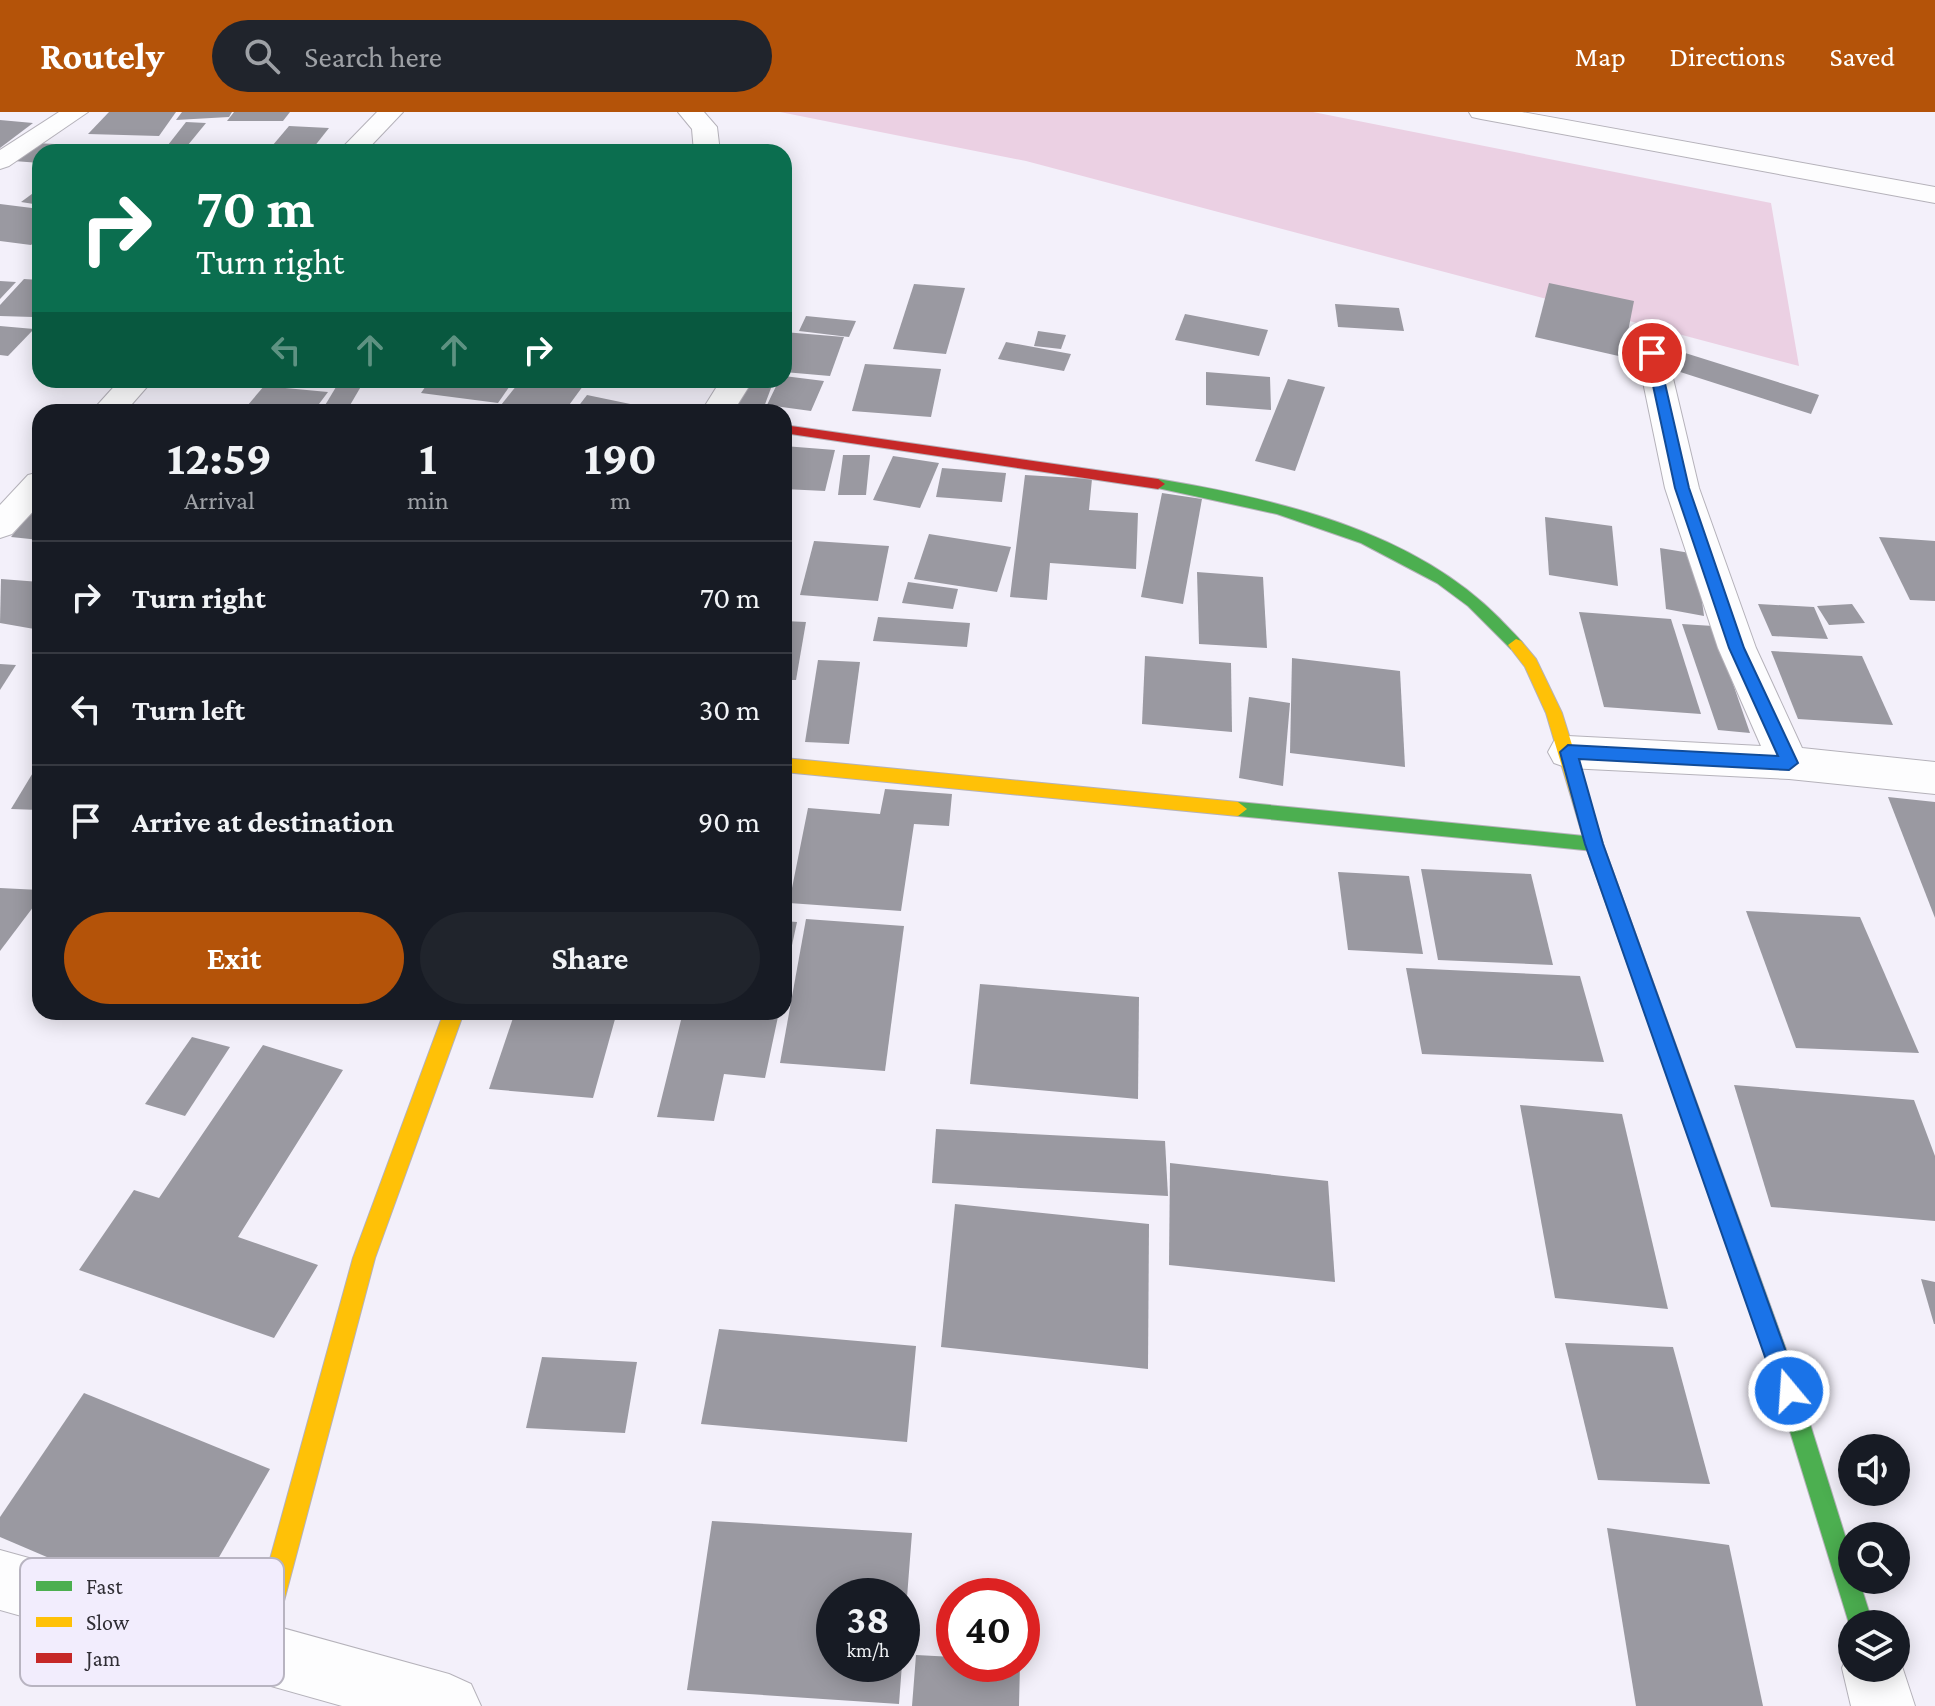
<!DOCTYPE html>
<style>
body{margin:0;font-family:"Crimson Pro",serif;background:#20242c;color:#f1f3f6;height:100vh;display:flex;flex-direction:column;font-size:30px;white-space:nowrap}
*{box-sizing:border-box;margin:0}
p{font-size:26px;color:#9ea1a6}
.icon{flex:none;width:44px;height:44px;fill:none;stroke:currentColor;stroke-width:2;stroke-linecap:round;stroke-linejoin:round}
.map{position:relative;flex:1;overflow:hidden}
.panel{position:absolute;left:32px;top:292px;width:760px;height:616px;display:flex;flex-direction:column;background:#171b24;border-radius:24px;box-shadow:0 4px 20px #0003}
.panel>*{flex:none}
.banner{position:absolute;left:32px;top:32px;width:760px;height:244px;border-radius:24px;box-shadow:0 4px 20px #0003;background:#0b6e4f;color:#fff;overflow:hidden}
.buttons{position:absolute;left:1838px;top:1322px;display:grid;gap:16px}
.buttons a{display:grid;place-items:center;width:72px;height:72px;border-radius:50%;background:#171b24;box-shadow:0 4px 20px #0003;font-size:40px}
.speed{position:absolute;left:816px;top:1466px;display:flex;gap:16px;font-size:40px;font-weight:700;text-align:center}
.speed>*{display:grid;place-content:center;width:104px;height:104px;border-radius:50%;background:#171b24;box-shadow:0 4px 20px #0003;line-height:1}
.speed small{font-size:20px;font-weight:400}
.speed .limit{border:12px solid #d22;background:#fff;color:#111}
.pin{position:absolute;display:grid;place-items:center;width:68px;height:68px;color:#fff;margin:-34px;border:4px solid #fff;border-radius:50%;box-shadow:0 2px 8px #0007}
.me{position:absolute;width:88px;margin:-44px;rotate:342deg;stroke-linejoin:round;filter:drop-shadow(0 0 6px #0008)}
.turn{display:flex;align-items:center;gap:28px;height:168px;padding:0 32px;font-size:36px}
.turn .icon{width:104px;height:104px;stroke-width:2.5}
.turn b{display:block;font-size:56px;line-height:68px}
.lanes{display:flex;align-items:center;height:76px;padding:0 32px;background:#0003;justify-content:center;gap:40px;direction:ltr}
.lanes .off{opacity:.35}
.eta{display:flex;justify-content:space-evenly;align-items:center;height:136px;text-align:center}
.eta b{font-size:48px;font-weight:700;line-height:56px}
.button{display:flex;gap:16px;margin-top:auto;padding:16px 32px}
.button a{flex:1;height:92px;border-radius:48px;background:#b45309;color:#fff;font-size:32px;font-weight:700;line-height:92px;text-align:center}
.button a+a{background:#20242c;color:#f1f3f6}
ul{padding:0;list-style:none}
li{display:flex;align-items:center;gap:24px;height:112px;padding:0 32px;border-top:2px solid #363941}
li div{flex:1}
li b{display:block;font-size:30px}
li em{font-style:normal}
header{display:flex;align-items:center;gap:48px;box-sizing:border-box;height:112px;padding:0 40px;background:#b45309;color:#fff}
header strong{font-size:38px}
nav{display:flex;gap:44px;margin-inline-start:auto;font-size:28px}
.search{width:560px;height:72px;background:#20242c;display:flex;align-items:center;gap:20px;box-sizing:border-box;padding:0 28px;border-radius:44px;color:#9ea1a6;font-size:30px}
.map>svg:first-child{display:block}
.green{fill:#ebd0e3}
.building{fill:#9a99a1}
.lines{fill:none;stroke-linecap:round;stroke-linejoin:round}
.street-casing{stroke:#b5b2ba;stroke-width:2}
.fast-casing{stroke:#b5b2ba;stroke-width:2}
.slow-casing{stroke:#b5b2ba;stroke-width:2}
.jam-casing{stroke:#b5b2ba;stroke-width:2}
.street{fill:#fdfdfe;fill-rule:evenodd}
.fast{fill:#4caf50;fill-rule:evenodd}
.slow{fill:#ffc107;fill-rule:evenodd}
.jam{fill:#c62828;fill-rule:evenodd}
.route{fill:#1a73e8;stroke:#114b97;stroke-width:2}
.key{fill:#f2edfd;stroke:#b8b4c1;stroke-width:2}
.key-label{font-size:22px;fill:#302e35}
</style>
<header>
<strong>Routely</strong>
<div class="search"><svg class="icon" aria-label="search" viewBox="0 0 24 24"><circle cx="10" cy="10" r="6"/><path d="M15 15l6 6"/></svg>Search here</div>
<nav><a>Map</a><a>Directions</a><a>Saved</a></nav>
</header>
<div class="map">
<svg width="1935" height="1594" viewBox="0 0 1935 1594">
<rect width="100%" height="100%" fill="#f3f0fa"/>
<polygon class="green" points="780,0 1313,0 1771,91 1799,254 1026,49"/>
<g class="building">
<polygon points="109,0 176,0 159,24 88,22"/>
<polygon points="182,0 232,0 229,5 176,8"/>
<polygon points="234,0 290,0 283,9 227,9"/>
<polygon points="0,8 33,11 0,36"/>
<polygon points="186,10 206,11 188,33 168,33"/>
<polygon points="289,14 329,16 310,40 267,40"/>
<polygon points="35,31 94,34 88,40 40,40 40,51 14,49"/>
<polygon points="163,34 166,34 196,36 192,40 157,40"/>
<polygon points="40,76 40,93 21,90"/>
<polygon points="0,92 40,97 40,125 31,133 0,129"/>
<polygon points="24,167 40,168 40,198 33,205 0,204 0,193"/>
<polygon points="0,169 16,170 0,187"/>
<polygon points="1549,171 1634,189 1623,245 1535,225"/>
<polygon points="914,172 965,176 946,242 893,237"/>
<polygon points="1335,192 1399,196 1404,219 1338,215"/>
<polygon points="1185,202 1268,218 1259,244 1175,228"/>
<polygon points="806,204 856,209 849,225 799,219"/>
<polygon points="0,214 34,217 8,244 0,243"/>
<polygon points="1038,219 1066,223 1061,237 1034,234"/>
<polygon points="784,220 844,225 830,264 784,260"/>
<polygon points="1006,230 1071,242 1064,259 998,247"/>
<polygon points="1682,240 1819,283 1811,302 1674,258"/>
<polygon points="865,252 941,257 931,305 852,299"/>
<polygon points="1206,260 1270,265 1271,298 1206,293"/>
<polygon points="784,264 824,269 811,299 767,293 779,268 784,268"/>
<polygon points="1288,267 1325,275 1295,359 1255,349"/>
<polygon points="430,268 514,268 498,291 421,281"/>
<polygon points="521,268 549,268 583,274 564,300 497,298"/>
<polygon points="746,268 774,268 764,295 737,293"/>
<polygon points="339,270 363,271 346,300 321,300"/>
<polygon points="264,274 328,280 313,300 242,300"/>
<polygon points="587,283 664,299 664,300 574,300"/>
<polygon points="784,334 835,338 825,379 784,377"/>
<polygon points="843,343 870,343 866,383 838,383"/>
<polygon points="893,344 939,351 920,396 873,388"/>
<polygon points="942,356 1006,361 1002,390 936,385"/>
<polygon points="1025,363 1092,367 1089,398 1138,401 1136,457 1050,451 1047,488 1010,485"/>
<polygon points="1162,381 1202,387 1183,492 1141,485"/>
<polygon points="40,389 40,428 11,425"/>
<polygon points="1545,405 1612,414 1618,474 1549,463"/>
<polygon points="929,422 1011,435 997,480 914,467"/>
<polygon points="1879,425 1935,429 1935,489 1910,488"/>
<polygon points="814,429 889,434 878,489 800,483"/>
<polygon points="1660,436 1696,442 1704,504 1666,497"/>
<polygon points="1197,460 1263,465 1267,536 1199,532"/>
<polygon points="1,467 40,470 40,518 0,511"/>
<polygon points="908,470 958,477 953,497 902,491"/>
<polygon points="1758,492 1814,495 1828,527 1772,524"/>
<polygon points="1852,492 1865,511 1829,513 1817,494"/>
<polygon points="1579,500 1671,507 1701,602 1604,595"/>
<polygon points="878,505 970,511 967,535 873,529"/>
<polygon points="784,509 806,510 796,568 784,568"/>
<polygon points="1682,512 1713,514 1750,621 1718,618"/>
<polygon points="1771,539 1862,544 1893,613 1798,607"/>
<polygon points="1145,544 1231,551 1232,620 1142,612"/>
<polygon points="1292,546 1400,559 1405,655 1290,641"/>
<polygon points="818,548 860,550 849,632 805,630"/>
<polygon points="0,552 16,553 0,578"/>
<polygon points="1249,585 1290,591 1283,674 1239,666"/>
<polygon points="40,649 40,698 11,697"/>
<polygon points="885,677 952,682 949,714 914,712 901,799 789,791 808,696 880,702"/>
<polygon points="1888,685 1935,690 1935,806"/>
<polygon points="1421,757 1531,762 1553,853 1438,848"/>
<polygon points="1338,760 1409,764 1423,842 1348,838"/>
<polygon points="0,776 40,778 40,786 0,839"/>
<polygon points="1746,799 1860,805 1919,941 1796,936"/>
<polygon points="806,807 904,814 885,959 780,951"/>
<polygon points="784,809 797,810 785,866 784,866"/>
<polygon points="1406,856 1580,864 1604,950 1422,942"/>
<polygon points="980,872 1139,885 1138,987 970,972"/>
<polygon points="515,900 617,900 593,986 489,977"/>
<polygon points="683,900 779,900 765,966 724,962 714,1009 657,1005"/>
<polygon points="192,925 230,935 185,1004 145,992"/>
<polygon points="263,933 343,958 238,1125 318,1153 274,1226 79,1158 134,1078 159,1086"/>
<polygon points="1734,973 1914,988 1935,1044 1935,1109 1771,1095"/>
<polygon points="1520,993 1622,1002 1668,1197 1555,1186"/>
<polygon points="936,1017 1165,1029 1168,1084 932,1071"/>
<polygon points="1170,1051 1328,1069 1335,1170 1169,1153"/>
<polygon points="955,1092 1149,1112 1148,1257 941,1235"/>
<polygon points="1921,1167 1935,1170 1935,1212 1934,1212"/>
<polygon points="719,1217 916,1234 907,1330 701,1312"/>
<polygon points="1565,1231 1673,1235 1710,1372 1598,1368"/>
<polygon points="542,1245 637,1250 625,1321 526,1316"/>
<polygon points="84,1281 270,1357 185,1504 0,1425 0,1405"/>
<polygon points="712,1409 912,1421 904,1524 902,1484 834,1484 834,1552 902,1552 899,1592 687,1578"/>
<polygon points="1607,1416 1729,1433 1763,1594 1636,1594"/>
<polygon points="916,1543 954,1545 954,1552 1020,1552 1019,1594 912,1594"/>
</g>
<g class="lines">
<g class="street-casing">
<g id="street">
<polygon points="59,0 88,0 9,54 0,57 0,38"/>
<polygon points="377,0 403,0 365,40 338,40"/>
<polygon points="678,0 704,0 717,15 720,40 694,40 692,17"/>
<polygon points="1469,0 1522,0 1935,75 1935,91 1481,7 1472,5"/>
<polygon points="1652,232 1663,235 1667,241 1699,376 1756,536 1802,636 1935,650 1935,682 1789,667 1568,656 1554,651 1548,640 1554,629 1568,624 1761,634 1718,536 1665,376 1637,241 1641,235"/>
<polygon points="120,268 153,268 125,300 91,300"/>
<polygon points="721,268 753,268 733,300 701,300"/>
<polygon points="40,360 40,392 12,422 0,426 0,393 28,363"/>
<polygon points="0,1438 449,1562 471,1572 481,1594 342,1594 0,1498"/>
<polygon points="1851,1534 1852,1556 1896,1556 1896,1536 1915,1594 1851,1594 1842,1556"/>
</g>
</g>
<g class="fast-casing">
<g id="fast">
<path d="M1158 367C1276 387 1412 418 1499 506 1507 515 1517 523 1524 533L1521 537H1511L1468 494 1437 471 1361 431 1277 402 1153 375 1151 372Z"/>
<polygon points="1238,690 1594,725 1600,727 1603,732 1600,737 1594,739 1238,704 1229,697"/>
<polygon points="1702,1023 1709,1026 1712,1033 1791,1251 1852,1446 1852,1468 1859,1468 1873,1512 1852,1512 1852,1521 1769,1251 1692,1033 1695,1026"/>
</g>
</g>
<g class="slow-casing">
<g id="slow">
<polygon points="1516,527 1521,529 1536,547 1562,601 1604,735 1712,1033 1709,1040 1702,1043 1695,1040 1692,1033 1586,735 1546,601 1525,555 1508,533"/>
<polygon points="784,646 1238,690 1247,697 1238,704 784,660"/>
<polygon points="444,900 464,900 375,1146 271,1538 267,1547 258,1551 249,1547 245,1538 353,1146"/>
</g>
</g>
<g class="jam-casing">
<polygon id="jam" points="784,313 1158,367 1165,372 1158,377 784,321"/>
</g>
<use href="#street" class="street"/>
<use href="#fast" class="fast"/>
<use href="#slow" class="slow"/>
<use href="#jam" class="jam"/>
</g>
<polygon class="route" points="1652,237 1658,241 1689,376 1744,536 1798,651 1789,658 1579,647 1603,732 1800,1279 1797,1287 1789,1291 1781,1287 1777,1279 1585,732 1560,640 1568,633 1778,644 1729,536 1675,376 1646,241"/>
<rect x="20" y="1446" width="264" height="128" rx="12" class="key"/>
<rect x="36" y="1469" width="36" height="10" fill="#4caf50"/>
<rect x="36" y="1505" width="36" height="10" fill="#ffc107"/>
<rect x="36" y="1541" width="36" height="10" fill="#c62828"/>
<g class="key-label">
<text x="86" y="1482">Fast</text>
<text x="86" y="1518">Slow</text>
<text x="86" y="1554">Jam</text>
</g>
</svg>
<div class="buttons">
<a><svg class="icon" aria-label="sound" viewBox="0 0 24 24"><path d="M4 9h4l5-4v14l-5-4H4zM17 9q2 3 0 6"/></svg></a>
<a><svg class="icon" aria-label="search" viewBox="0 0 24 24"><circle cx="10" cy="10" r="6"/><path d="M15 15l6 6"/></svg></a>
<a><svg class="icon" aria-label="layers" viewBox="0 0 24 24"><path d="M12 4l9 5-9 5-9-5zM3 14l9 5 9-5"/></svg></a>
</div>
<div class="speed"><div>38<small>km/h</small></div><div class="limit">40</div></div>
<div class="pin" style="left:1652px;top:241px;background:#d93025"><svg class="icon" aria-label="arrive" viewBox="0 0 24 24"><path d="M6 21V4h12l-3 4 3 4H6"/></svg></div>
<svg class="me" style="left:1789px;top:1279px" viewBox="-20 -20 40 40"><circle r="17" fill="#1a73e8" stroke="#fff" stroke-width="3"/><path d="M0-11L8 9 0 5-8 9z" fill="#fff"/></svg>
<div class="banner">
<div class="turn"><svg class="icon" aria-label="right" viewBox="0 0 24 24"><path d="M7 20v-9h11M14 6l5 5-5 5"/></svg><div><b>70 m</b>Turn right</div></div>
<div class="lanes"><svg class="icon off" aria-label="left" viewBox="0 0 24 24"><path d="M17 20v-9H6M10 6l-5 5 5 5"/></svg><svg class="icon off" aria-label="ahead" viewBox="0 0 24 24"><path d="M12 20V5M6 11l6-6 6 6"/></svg><svg class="icon off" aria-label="ahead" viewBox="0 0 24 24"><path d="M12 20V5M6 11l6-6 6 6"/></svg><svg class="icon" aria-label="right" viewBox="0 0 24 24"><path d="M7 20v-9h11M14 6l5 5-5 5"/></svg></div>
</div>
<section class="panel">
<div class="eta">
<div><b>12:59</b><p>Arrival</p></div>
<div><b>1</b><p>min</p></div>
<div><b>190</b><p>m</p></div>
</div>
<ul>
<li><svg class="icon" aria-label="right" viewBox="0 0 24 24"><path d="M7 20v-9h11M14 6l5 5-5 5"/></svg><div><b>Turn right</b></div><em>70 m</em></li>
<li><svg class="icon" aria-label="left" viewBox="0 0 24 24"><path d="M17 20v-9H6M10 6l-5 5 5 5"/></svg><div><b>Turn left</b></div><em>30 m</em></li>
<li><svg class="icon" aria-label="arrive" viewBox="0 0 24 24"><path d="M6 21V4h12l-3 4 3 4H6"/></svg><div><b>Arrive at destination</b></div><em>90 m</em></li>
</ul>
<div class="button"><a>Exit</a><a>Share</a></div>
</section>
</div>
